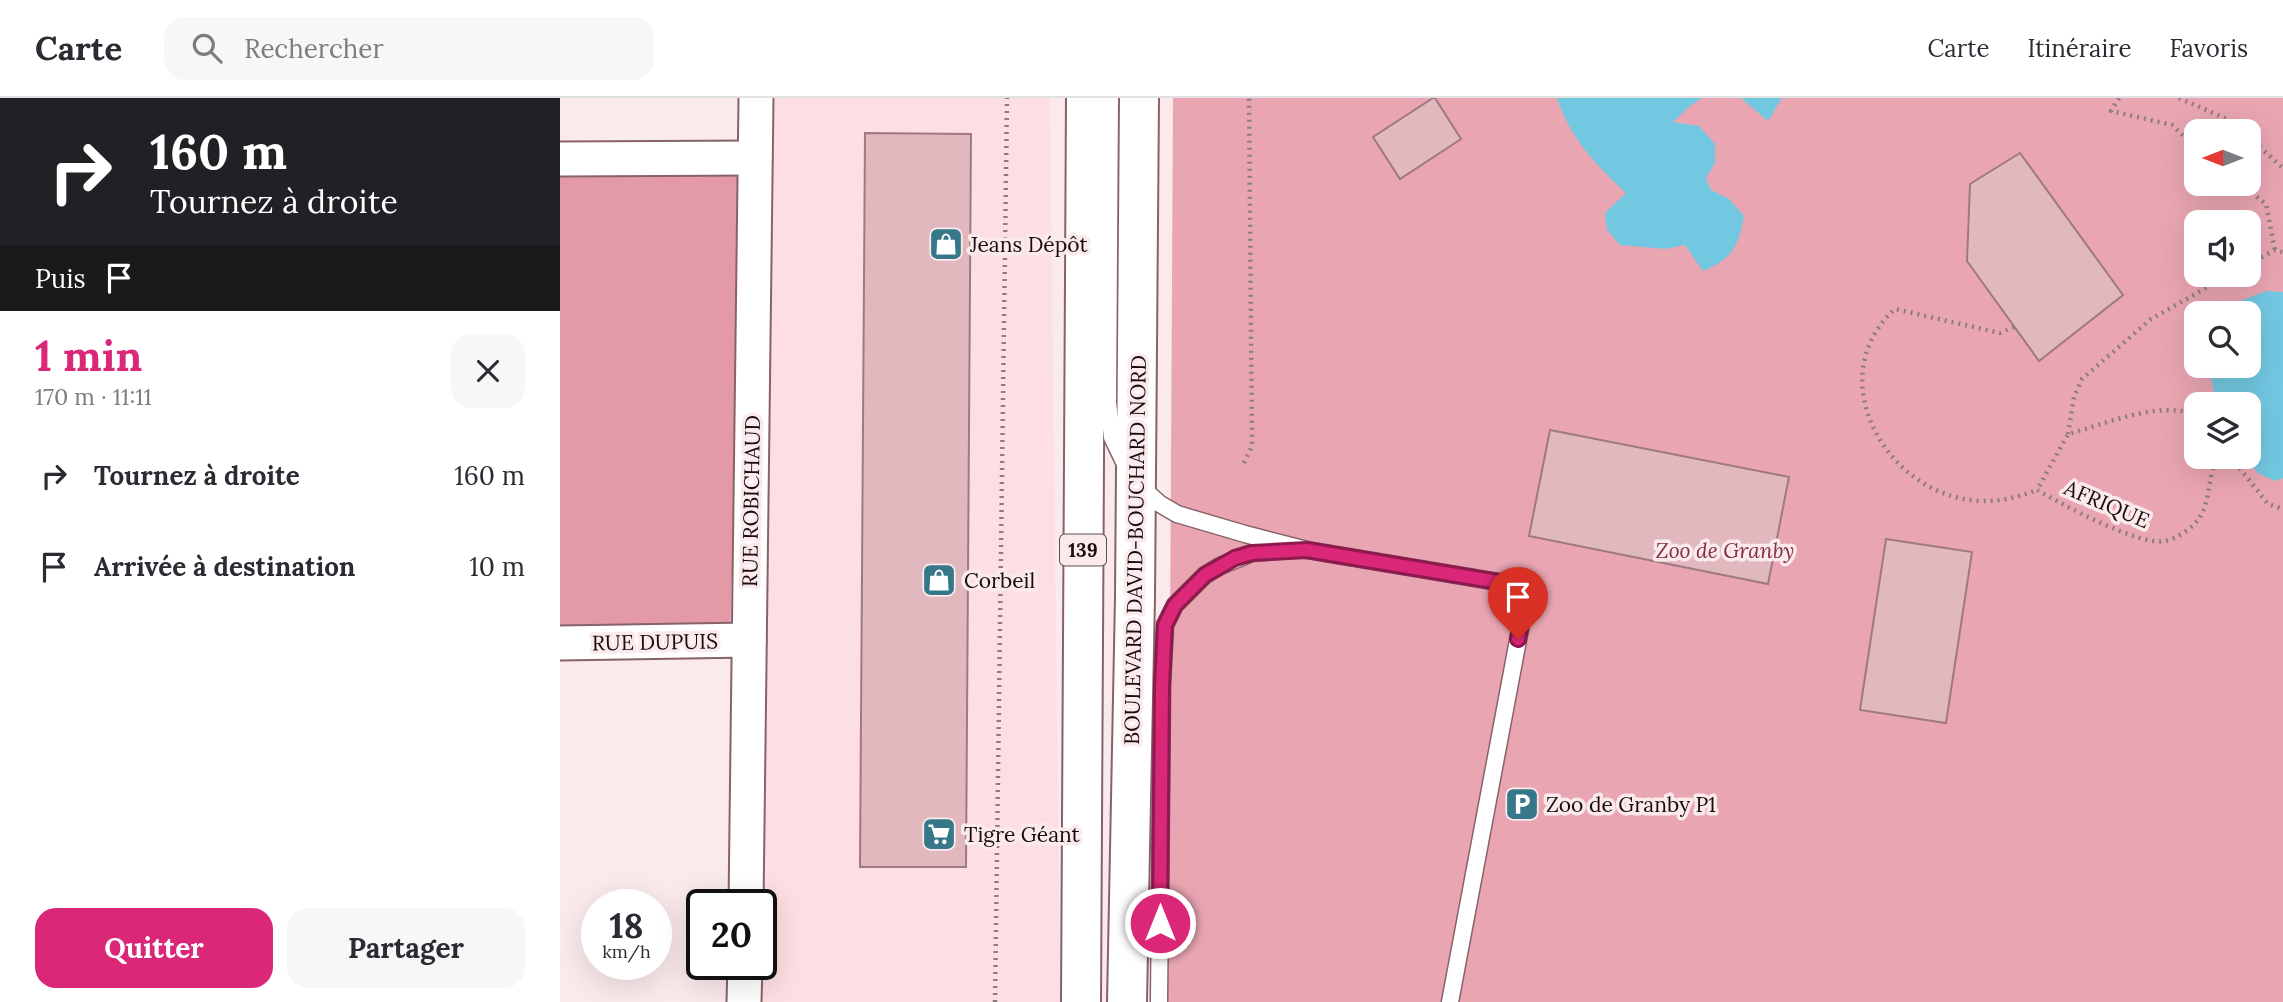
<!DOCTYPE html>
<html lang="fr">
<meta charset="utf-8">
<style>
body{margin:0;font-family:Lora,serif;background:#f7f7f7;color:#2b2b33;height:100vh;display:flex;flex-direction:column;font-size:26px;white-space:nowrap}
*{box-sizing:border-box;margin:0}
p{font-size:23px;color:#7c7c81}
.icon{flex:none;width:38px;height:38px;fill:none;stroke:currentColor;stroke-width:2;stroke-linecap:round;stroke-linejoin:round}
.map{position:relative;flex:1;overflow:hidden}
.panel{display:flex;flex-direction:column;background:#fff;width:560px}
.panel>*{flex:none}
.guide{background:#202124;color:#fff;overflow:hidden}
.needle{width:46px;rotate:270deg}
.tools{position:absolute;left:1624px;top:21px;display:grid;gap:14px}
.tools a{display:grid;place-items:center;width:77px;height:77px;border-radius:14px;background:#fff;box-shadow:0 7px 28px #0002;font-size:35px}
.speed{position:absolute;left:21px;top:791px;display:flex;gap:14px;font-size:35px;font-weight:700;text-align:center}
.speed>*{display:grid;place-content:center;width:91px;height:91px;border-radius:50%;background:#fff;box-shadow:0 7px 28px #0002;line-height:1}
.speed small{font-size:18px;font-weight:400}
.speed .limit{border:4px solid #111;border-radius:10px;background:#fff;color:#111}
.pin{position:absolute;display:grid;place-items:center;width:60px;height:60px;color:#fff;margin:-72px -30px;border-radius:50% 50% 50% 0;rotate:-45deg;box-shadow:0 0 7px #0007}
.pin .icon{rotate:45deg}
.me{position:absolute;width:77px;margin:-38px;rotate:0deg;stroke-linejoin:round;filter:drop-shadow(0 0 5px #0008)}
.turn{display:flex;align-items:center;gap:24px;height:147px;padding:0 35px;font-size:32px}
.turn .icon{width:91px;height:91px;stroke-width:2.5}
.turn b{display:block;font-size:49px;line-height:60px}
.then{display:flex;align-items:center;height:66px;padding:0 35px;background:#0003;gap:14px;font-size:26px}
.round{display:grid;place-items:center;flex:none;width:74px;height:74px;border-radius:21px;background:#f7f7f7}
.overview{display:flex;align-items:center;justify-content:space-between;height:119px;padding:0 35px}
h1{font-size:42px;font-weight:700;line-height:52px;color:#db2777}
.cta{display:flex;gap:14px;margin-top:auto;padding:14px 35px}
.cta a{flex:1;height:80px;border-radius:21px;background:#db2777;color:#fff;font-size:28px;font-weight:700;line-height:80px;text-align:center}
.cta a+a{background:#f7f7f7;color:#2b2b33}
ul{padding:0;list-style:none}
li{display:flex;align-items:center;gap:21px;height:91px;padding:0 35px}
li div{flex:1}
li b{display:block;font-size:26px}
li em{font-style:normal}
header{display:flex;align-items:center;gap:42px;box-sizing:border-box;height:98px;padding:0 35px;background:#fff;border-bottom:2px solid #e1e1e2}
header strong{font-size:33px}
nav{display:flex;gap:38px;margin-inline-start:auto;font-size:24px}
.search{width:490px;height:63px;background:#f7f7f7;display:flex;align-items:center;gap:18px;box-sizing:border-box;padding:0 24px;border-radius:21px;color:#7c7c81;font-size:26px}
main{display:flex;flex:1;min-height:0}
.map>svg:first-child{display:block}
.built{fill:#fddee3}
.green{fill:#e9a5b2;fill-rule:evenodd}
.forest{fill:#e399a7}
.water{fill:#72c8e1}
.building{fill:#e2b8bf;stroke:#a07980;stroke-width:2}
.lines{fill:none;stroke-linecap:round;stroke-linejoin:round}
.service-casing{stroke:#876269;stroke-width:19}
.minor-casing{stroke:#876269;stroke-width:37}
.trunk-casing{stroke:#876269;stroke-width:42}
.path{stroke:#8c7c7f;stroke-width:4.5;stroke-dasharray:2 5;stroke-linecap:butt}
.service{stroke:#fff;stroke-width:16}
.minor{stroke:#fff;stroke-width:33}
.trunk{stroke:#fff;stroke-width:38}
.route-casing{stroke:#8e194d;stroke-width:18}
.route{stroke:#db2777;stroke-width:12}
.labels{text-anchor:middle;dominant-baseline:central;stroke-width:7;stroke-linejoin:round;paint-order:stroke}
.shield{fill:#fbeaec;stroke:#5d4e51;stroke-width:2}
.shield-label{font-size:19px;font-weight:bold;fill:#190b0e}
.poi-label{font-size:21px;fill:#190b0e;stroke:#fbeaec;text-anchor:start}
.street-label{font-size:21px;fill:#190b0e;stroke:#fbeaec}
.park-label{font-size:21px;font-style:italic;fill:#822c44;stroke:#fbeaec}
</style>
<header>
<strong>Carte</strong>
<div class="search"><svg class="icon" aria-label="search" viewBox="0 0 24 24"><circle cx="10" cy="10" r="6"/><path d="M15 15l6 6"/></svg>Rechercher</div>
<nav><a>Carte</a><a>Itinéraire</a><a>Favoris</a></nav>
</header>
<main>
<section class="panel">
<div class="guide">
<div class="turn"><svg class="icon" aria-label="right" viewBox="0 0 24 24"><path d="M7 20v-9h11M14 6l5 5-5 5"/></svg><div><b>160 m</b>Tournez à droite</div></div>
<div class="then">Puis<svg class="icon" aria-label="arrive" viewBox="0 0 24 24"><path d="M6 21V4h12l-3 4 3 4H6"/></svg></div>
</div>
<div class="overview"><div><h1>1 min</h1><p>170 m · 11:11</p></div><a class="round"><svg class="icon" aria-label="close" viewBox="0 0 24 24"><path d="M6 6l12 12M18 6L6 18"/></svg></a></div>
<ul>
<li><svg class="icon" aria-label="right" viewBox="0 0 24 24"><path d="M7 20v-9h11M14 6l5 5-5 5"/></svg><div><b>Tournez à droite</b></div><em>160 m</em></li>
<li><svg class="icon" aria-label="arrive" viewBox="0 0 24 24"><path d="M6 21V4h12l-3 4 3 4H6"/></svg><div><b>Arrivée à destination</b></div><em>10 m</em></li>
</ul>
<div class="cta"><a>Quitter</a><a>Partager</a></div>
</section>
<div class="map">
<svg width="1723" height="904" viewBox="0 0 1723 904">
<rect width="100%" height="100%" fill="#fbeaec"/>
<polygon class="built" points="215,0 490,0 500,904 195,904 201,866 201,807 197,807"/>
<path class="green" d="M613 0H1723V904H608ZM1636 33H1689V86H1636ZM1636 124H1689V177H1636ZM1636 215H1689V268H1636ZM1636 306H1689V359H1636Z"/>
<polygon class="forest" points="184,42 170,545 0,546 0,45"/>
<g class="water">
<path d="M997 0H1142L1130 8 1113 24 1139 28 1155 46V65L1146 80 1151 92 1169 101 1184 118C1178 149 1173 160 1143 173L1125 147 1106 151 1060 147 1047 132 1045 115 1066 95C1036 67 1010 40 997 0Z"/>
<polygon points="1181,0 1222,0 1208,23"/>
<polygon points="1706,193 1723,194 1723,380 1716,383 1699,376 1683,359 1689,359 1689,306 1656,306 1649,268 1689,268 1689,215 1666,215 1675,205"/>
</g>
<g class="building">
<polygon points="873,0 875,0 901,41 840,81 813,39"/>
<polygon points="305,35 411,36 406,769 300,769"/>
<polygon points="1460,55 1563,197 1479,263 1407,163 1410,86"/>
<polygon points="990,332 1229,379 1208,486 969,438"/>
<polygon points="1326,441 1412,454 1386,625 1300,612"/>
</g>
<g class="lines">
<g class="service-casing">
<g id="service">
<polyline points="550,0 548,305 552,339 566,368"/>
<polyline points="581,389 600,406 617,416 685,436 747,452 968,489 890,904"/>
<polyline points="599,904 602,587 605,527 615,507 645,477 660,468 692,455 727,452"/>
</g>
</g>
<g class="minor-casing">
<g id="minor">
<polyline points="0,61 195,60"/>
<polyline points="0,545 189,542"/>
<polyline points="186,807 196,0"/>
<polyline points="184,904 185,866"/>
</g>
</g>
<g class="trunk-casing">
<g id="trunk">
<polyline points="521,904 526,0"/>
<polyline points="567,904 575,499 579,0"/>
</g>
</g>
<g class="path">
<polyline points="1559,0 1551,13 1612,27 1636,50"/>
<polyline points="1619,0 1671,23 1682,33"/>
<polyline points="1689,39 1723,70"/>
<polyline points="1680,86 1706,106 1715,152"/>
<polyline points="1689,166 1715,152 1723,154"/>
<path d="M1454 229 1440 235 1335 211C1259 280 1327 398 1419 403 1441 404 1457 399 1477 392"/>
<path d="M1636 317C1599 302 1546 326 1508 336L1477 392C1502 406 1578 448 1605 443 1618 440 1633 430 1640 419 1651 403 1648 369 1659 359"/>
<polyline points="1508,336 1514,299 1522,281 1591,221 1669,177"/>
<polyline points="1671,359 1708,406 1723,411"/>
<polyline points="684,365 692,348 689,0"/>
<polyline points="435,904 447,0"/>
</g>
<use href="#service" class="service"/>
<use href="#minor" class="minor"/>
<use href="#trunk" class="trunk"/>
</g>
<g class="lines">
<g class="route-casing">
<polyline id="route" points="600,825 602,587 605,527 615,507 645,477 675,460 692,455 747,452 968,489 958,541"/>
</g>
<use href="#route" class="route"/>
</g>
<defs>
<g id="shop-square" transform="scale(1.75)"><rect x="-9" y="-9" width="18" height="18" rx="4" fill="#36788a" stroke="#fbeaec"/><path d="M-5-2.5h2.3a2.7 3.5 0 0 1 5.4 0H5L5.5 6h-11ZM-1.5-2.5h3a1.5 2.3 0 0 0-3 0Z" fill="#fff"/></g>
<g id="parking-square" transform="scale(1.75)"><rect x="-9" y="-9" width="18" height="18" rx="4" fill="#36788a" stroke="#fbeaec"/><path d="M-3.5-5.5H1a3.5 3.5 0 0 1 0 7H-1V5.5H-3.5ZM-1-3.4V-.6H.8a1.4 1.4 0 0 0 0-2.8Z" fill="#fff"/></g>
<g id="supermarket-square" transform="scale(1.75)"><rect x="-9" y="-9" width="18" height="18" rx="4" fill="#36788a" stroke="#fbeaec"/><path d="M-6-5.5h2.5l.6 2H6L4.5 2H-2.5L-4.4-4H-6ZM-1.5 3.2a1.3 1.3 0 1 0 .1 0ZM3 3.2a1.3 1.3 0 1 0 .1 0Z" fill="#fff"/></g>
</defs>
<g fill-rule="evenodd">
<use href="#shop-square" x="386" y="146"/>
<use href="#shop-square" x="379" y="482"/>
<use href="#parking-square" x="962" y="706"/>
<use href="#supermarket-square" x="379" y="736"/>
</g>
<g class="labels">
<rect class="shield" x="500" y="436.5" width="46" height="31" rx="5"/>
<g class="shield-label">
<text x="523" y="452">139</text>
</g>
<g class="poi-label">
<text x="410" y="146">Jeans Dépôt</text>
<text x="404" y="482">Corbeil</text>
<text x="986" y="706">Zoo de Granby P1</text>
<text x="404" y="736">Tigre Géant</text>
</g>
<g class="street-label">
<text transform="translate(191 403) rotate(-89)">RUE ROBICHAUD</text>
<text transform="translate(1547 406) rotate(23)">AFRIQUE</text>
<text transform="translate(575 452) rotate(-89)">BOULEVARD DAVID-BOUCHARD NORD</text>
<text transform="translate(95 544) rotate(-1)">RUE DUPUIS</text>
</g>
<g class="park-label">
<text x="1165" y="452">Zoo de Granby</text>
</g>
</g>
</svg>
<div class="tools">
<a><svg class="needle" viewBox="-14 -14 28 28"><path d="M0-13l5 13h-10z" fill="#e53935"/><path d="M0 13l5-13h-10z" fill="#7c7c81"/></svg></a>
<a><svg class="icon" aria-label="sound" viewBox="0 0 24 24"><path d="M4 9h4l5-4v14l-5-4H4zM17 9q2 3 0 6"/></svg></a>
<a><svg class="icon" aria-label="search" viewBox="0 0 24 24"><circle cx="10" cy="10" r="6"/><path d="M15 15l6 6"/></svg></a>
<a><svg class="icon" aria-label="layers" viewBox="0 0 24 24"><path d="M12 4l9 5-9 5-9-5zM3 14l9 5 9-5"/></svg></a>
</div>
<div class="speed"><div>18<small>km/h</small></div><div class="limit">20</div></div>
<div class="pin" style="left:958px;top:541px;background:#d93025"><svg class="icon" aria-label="arrive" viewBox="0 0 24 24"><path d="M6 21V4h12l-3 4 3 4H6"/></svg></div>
<svg class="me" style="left:600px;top:825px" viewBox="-20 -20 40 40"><circle r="17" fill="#db2777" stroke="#fff" stroke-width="3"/><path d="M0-11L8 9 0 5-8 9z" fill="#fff"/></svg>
</div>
</main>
